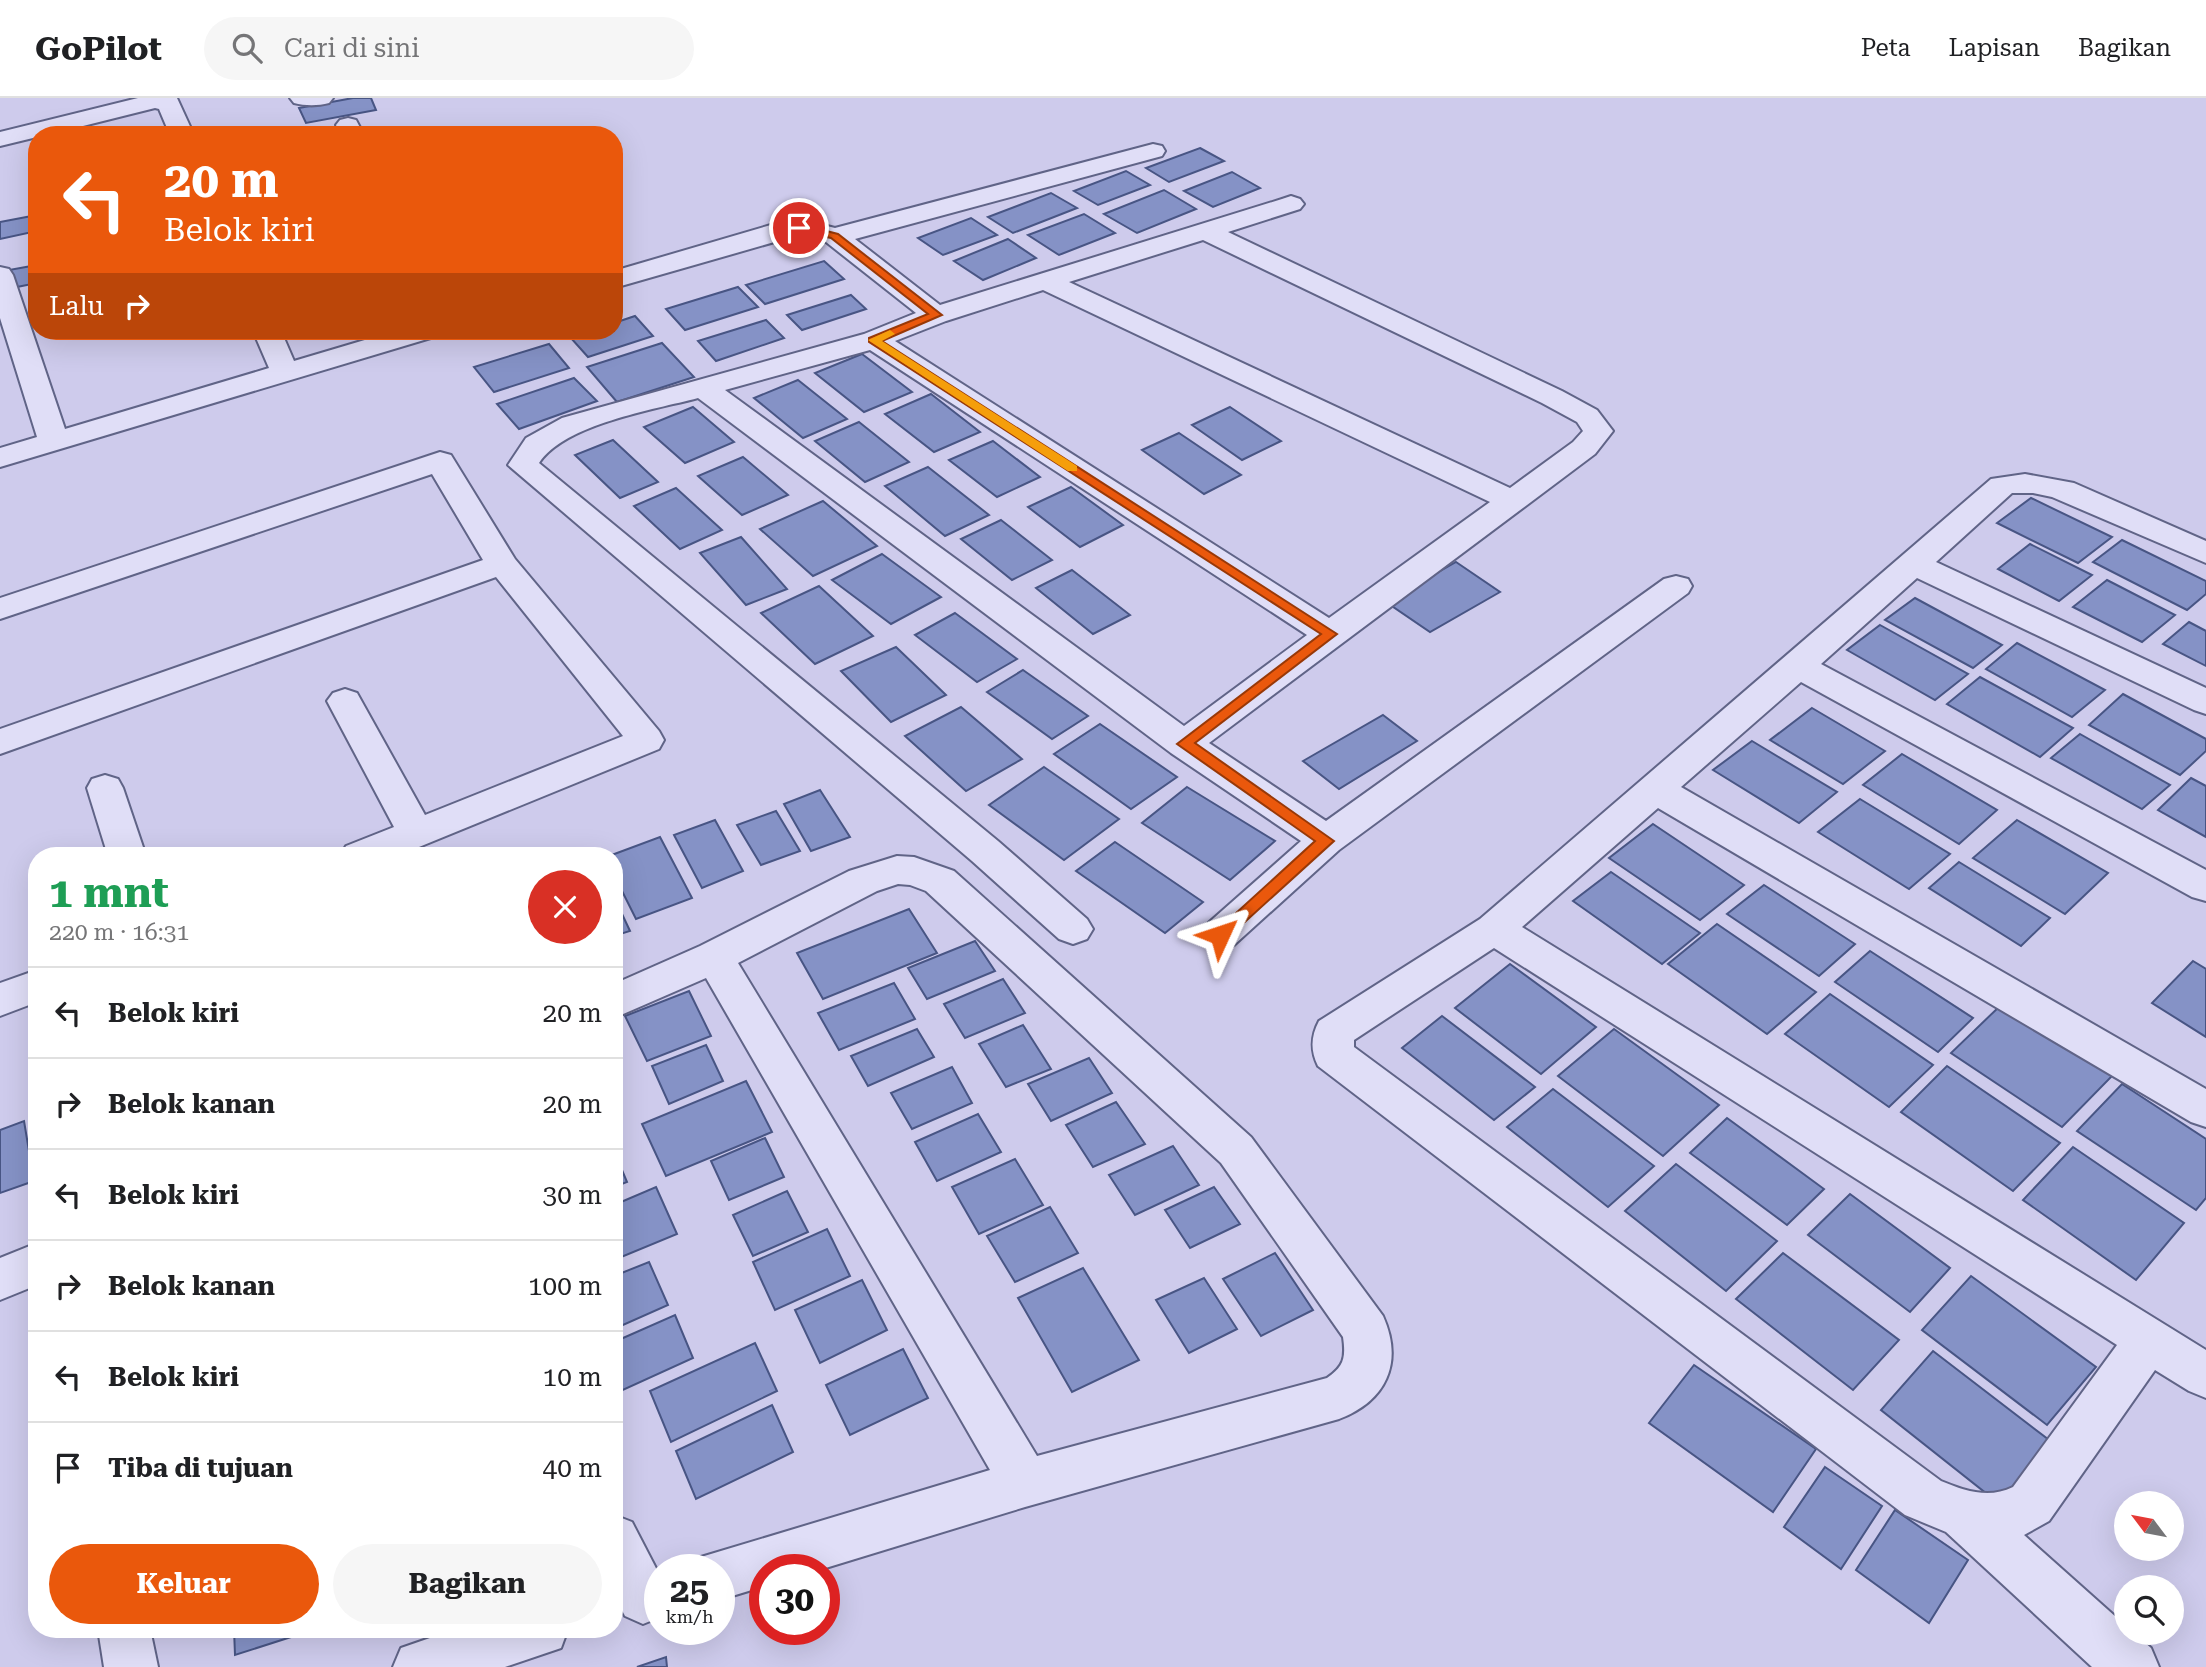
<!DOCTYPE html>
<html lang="id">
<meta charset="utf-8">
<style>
body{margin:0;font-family:"Roboto Serif",serif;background:#f6f6f6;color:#202124;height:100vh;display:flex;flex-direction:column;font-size:26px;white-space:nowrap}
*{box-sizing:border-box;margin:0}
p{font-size:23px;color:#757577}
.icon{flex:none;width:38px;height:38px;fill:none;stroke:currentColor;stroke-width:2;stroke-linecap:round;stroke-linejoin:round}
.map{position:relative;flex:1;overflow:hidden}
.sheet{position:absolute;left:28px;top:749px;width:595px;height:791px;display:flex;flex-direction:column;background:#fff;border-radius:28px;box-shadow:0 7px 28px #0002}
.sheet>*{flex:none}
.banner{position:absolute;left:28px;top:28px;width:595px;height:214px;border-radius:28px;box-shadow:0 7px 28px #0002;background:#ea580c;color:#fff;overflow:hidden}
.needle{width:46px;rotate:302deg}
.buttons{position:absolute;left:2114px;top:1393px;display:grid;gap:14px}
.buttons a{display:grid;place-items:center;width:70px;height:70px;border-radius:50%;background:#fff;box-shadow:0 7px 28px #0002;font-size:35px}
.speed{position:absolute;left:644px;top:1456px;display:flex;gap:14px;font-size:35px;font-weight:700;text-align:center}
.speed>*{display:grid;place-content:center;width:91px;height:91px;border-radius:50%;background:#fff;box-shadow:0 7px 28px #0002;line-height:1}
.speed small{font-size:18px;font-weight:400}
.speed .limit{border:10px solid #d22;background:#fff;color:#111}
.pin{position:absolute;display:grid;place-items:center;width:60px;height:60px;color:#fff;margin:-30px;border:4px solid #fff;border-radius:50%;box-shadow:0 2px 7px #0007}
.me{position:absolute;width:77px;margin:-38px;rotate:48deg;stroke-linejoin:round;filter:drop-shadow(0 0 5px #0008)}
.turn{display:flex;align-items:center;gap:24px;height:147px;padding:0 21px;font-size:32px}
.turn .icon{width:91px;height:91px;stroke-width:2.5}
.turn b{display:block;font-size:49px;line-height:60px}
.then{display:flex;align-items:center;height:66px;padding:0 21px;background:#0003;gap:14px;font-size:26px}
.round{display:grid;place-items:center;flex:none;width:74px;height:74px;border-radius:37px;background:#f6f6f6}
.headline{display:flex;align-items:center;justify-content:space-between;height:119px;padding:0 21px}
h1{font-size:42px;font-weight:700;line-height:52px;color:#1e9e55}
.action{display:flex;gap:14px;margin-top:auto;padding:14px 21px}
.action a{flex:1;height:80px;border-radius:42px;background:#ea580c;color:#fff;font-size:28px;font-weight:700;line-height:80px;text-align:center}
.action a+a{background:#f6f6f6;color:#202124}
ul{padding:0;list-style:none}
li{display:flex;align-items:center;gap:21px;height:91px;padding:0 21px;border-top:2px solid #e0e0e0}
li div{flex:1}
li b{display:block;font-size:26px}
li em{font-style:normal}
header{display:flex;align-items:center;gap:42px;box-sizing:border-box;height:98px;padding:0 35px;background:#fff;border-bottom:2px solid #e0e0e0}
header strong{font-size:33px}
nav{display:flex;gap:38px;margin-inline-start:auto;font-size:24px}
.search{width:490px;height:63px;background:#f6f6f6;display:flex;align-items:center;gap:18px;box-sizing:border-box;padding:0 24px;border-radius:38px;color:#757577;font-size:26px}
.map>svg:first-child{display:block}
.building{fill:#8592c6;stroke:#485584;stroke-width:2}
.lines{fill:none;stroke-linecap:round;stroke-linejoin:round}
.minor-casing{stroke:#606487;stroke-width:4}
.minor{fill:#e0def7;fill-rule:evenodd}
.route{fill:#ea580c;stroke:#983908;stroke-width:2}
.slow{fill:#f59e0b}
</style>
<header>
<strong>GoPilot</strong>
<div class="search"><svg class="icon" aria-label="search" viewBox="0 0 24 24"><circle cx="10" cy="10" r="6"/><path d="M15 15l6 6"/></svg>Cari di sini</div>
<nav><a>Peta</a><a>Lapisan</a><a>Bagikan</a></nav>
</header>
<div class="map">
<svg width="2206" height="1569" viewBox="0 0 2206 1569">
<rect width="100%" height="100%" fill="#cecbec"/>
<g class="building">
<polygon points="353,0 371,0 376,12 306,25 299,10"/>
<polygon points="1200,50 1224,63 1169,84 1146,70"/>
<polygon points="1126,73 1150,87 1098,107 1074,93"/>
<polygon points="1232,74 1260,90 1213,109 1184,93"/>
<polygon points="1164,92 1196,111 1137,135 1104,116"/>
<polygon points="1051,95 1077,110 1013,135 988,119"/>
<polygon points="1084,116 1115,135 1059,157 1028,137"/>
<polygon points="37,117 37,133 0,141 0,124"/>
<polygon points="971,120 997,137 943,157 918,140"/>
<polygon points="1008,141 1036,160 983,182 954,163"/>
<polygon points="824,163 844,181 765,206 746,187"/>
<polygon points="37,167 37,185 12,190 9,172"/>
<polygon points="738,189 758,209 685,232 666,211"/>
<polygon points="851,197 866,211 802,232 787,217"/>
<polygon points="635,218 653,238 588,259 570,239 588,233 614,233 614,225"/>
<polygon points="766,222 784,240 716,263 698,243"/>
<polygon points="662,245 694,279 617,304 587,269"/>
<polygon points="549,246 569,270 494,294 474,269"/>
<polygon points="862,256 912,294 864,314 815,275"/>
<polygon points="574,280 597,303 519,331 497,306"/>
<polygon points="798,282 847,321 803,340 754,300"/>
<polygon points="931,296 980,334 934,354 885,316"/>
<polygon points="693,309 734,344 685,365 644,329"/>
<polygon points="1230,309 1281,343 1242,362 1192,327"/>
<polygon points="859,324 909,364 865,384 815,343"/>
<polygon points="1179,335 1241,377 1204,396 1142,352"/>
<polygon points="613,342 658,384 620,400 575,357"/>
<polygon points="993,343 1040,379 997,399 949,362"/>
<polygon points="743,359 788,397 742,417 698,378"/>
<polygon points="928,369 989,417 945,438 885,388"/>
<polygon points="1071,389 1123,427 1080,449 1028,409"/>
<polygon points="676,390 722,432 680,451 634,408"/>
<polygon points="2031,400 2112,439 2078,465 1997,425"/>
<polygon points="823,403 877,448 813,478 760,431"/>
<polygon points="1001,422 1052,462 1012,482 961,441"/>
<polygon points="741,439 787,491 746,507 700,455"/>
<polygon points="2122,442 2206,483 2206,496 2187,512 2093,464"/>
<polygon points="2030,446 2092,477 2059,503 1998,471"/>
<polygon points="882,456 941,499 891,526 832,482"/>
<polygon points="1456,464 1500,494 1430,534 1386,504"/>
<polygon points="1072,472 1130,517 1093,536 1036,490"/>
<polygon points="2107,482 2175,517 2142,544 2073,509"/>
<polygon points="819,488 873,538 815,566 761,515"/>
<polygon points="1915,500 2002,547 1973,570 1885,522"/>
<polygon points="955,515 1017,561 977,584 915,537"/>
<polygon points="2189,524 2206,533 2206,568 2163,546"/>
<polygon points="1880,527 1968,576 1935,602 1847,552"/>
<polygon points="2017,545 2105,592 2072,619 1986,571"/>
<polygon points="896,549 946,597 891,624 841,573"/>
<polygon points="1023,572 1088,618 1052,641 987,594"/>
<polygon points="1980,579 2073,630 2040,659 1947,606"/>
<polygon points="2123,596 2206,641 2206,653 2180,677 2089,627"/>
<polygon points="961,609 1022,661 966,693 905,638"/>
<polygon points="1812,610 1885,653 1843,686 1770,642"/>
<polygon points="1383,617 1417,643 1339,691 1303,663"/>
<polygon points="1100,626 1177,679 1131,711 1054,656"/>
<polygon points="2080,636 2170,687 2142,711 2051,660"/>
<polygon points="1752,643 1837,694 1799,725 1713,672"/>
<polygon points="1902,656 1997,712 1959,746 1863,687"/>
<polygon points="1044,669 1119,721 1064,762 989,707"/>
<polygon points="2191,680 2206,688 2206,739 2158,712"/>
<polygon points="1187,689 1275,743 1230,782 1142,725"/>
<polygon points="820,692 850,739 811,753 784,706"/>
<polygon points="1860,701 1950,756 1909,791 1818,734"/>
<polygon points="776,713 800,753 761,767 737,727"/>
<polygon points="715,722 743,773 702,790 674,737"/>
<polygon points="2017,722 2108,775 2065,816 1973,760"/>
<polygon points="1653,726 1744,787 1700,822 1609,760"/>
<polygon points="660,739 692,800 636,821 614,777 614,758 609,758"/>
<polygon points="1115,744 1203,804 1165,835 1076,773"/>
<polygon points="1959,764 2050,820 2021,848 1929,790"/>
<polygon points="1611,774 1700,835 1662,866 1573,803"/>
<polygon points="1764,787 1855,846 1819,878 1727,816"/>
<polygon points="614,799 630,833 614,838"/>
<polygon points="909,811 937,855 823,901 797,855"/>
<polygon points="1717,826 1816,894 1767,936 1668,866"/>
<polygon points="975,843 995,873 927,901 908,870"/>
<polygon points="1870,853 1973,920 1938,954 1835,884"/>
<polygon points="2193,863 2206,871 2206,939 2152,905"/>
<polygon points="1510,866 1596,929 1541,976 1455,910"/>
<polygon points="1003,881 1025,915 965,940 944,906"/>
<polygon points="894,885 915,921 839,952 818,915"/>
<polygon points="689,893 711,938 647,963 625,918"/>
<polygon points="1830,896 1933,967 1889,1009 1785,936"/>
<polygon points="2002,906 2112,978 2062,1029 1951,955"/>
<polygon points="1442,918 1535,989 1494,1022 1402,950"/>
<polygon points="1023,927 1051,971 1006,989 979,946"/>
<polygon points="917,931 934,959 868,988 851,958"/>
<polygon points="1614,931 1719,1007 1663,1058 1558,978"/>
<polygon points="706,947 723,983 669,1006 652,968"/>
<polygon points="1089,960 1112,995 1051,1023 1028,986"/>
<polygon points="1947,968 2060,1045 2013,1093 1901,1014"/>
<polygon points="952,969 972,1005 912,1031 891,995"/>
<polygon points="746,983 772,1034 666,1078 642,1026"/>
<polygon points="2122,986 2206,1041 2206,1100 2196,1112 2077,1033"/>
<polygon points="1553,991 1654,1068 1608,1109 1507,1029"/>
<polygon points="1116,1004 1145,1046 1093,1069 1066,1027"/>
<polygon points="978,1016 1001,1054 937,1083 915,1044"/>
<polygon points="1727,1020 1824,1091 1787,1127 1690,1055"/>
<polygon points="24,1023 34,1083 0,1095 0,1032"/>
<polygon points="765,1040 784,1079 729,1102 711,1063"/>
<polygon points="1173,1048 1199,1087 1135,1117 1109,1077"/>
<polygon points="2073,1049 2184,1125 2136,1182 2023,1102"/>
<polygon points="614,1053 627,1084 614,1089"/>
<polygon points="1015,1061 1043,1107 979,1136 952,1089"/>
<polygon points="1676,1066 1777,1143 1726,1193 1625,1113"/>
<polygon points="656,1089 677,1136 614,1162 614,1107"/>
<polygon points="1214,1089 1240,1126 1190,1150 1165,1112"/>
<polygon points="787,1093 808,1134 753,1158 733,1117"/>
<polygon points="1850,1096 1950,1170 1910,1214 1808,1137"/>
<polygon points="1050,1109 1078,1155 1015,1184 987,1138"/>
<polygon points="827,1131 850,1178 775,1212 753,1164"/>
<polygon points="1275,1155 1313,1212 1261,1238 1223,1181"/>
<polygon points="1783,1155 1899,1242 1853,1292 1736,1201"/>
<polygon points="649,1164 668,1207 614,1231 614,1178"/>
<polygon points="1083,1170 1139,1262 1072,1294 1018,1200"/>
<polygon points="1971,1178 2096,1269 2047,1327 1922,1232"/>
<polygon points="1204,1180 1237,1231 1189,1255 1156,1202"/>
<polygon points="862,1182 887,1232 820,1265 795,1212"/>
<polygon points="675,1217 693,1260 614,1296 614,1244"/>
<polygon points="755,1245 777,1293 671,1344 650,1293"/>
<polygon points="903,1251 928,1300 850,1337 826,1287"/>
<polygon points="1933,1253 2053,1345 2001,1407 1881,1312"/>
<polygon points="1694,1267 1816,1351 1773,1414 1649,1325"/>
<polygon points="772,1307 793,1354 696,1401 676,1353"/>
<polygon points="1825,1369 1882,1408 1841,1471 1784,1429"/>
<polygon points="1895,1412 1968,1462 1929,1525 1856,1472"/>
<polygon points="234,1531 316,1531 235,1557"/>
<polygon points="666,1559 667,1569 637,1569"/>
</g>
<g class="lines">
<g class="minor-casing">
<g id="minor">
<polygon points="138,0 177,0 194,37 170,37 159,11 155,10 47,37 37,37 37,39 0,48 0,34"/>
<path d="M290 0H333L329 5C318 8 305 8 294 5Z"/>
<polygon points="348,20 356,22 364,37 340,37 336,27 340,22"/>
<path d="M1153 46 1162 48 1165 53 1162 58 855 141 940 207 1282 101 1291 98 1300 101 1304 106 1300 111 1228 134 1562 293 1597 312 1613 333 1595 356 1209 645 1326 723 1664 481 1676 478 1688 481 1692 488 1688 495 1339 752 1234 847 1220 852 1206 847 1200 837 1206 827 1301 743 1171 655 698 300C653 312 565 326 539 365L998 743 1087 821 1093 831 1087 841 1073 846 1059 841 972 763 508 367 526 340 562 320 864 236 916 215 826 144 799 137 614 190V173L781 124 799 121 835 130ZM1203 142 1542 305 1577 324 1583 333 1573 344 1510 390 1069 184ZM1043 192 1490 404 1329 520 895 243 946 223ZM870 252 1307 537 1184 628 725 292Z"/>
<polygon points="0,169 9,171 13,177 65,331 269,270 253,233 281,233 294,263 395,233 438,233 434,239 0,369 0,350 37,339 0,220"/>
<polygon points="440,354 451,357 515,461 659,633 664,642 659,651 397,758 340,758 346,748 394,729 327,603 333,595 345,591 357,595 425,717 623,638 496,479 0,656 0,631 483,462 432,376 0,521 0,500"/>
<path d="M2025 376 2074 385 2206 443V465L2052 399 2033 395H2012L1936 464 2206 590V616L2194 612 1917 480 1821 566 2206 772V803L2192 799 1801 584 1681 689 2206 991V1029L2191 1024 1658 710 1522 829 2206 1252V1300L2189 1293 2155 1272 2049 1423 2024 1437 2126 1528V1535H2134L2151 1550 2159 1569H2092L1946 1434 1905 1417 1318 968C1310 952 1311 938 1319 923L1480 821 1991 381ZM1494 850 2117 1247 2013 1389C1989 1401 1965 1393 1941 1383L1354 949V942Z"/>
<polygon points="105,677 118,681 123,690 146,758 108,758 87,690 92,681"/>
<path d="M897 758 914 759 954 773 1251 1039 1383 1218C1404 1265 1386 1303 1339 1321L1025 1409 819 1472H765V1488L719 1502V1472H695L701 1459 990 1372 706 880 614 920V886L700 848 849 773ZM898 786 910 787 926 793 1221 1065 1343 1239C1346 1260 1344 1268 1327 1280L1037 1358 738 865 877 793Z"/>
<polygon points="37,872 37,904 0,918 0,885"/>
<polygon points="37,1145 37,1187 0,1202 0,1160"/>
<polygon points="614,1417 632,1424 660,1478 660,1519 643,1526 625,1518 614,1497"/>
<polygon points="98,1531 150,1531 158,1569 104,1569"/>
<polygon points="456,1531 568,1531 561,1550 505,1569 393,1569 401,1550"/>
</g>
</g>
<use href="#minor" class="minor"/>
</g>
<polygon class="route" points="799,126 838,136 942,217 882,243 1337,536 1195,645 1334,743 1226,841 1220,843 1212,837 1315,743 1177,646 1321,536 869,244 869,240 928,216 831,140 795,132 795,127"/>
<polygon class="slow" points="890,232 895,236 882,243 1077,368 1077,373 1068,373 868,242"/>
</svg>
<div class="buttons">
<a><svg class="needle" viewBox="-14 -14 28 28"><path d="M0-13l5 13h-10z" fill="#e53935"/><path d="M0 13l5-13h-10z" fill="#757577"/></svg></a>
<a><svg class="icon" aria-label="search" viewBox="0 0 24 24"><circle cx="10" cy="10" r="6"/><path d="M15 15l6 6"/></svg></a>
</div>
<div class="speed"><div>25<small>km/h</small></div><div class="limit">30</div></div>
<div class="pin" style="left:799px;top:130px;background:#d93025"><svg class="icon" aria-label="arrive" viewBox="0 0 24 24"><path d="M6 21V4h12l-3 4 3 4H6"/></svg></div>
<svg class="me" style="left:1220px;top:837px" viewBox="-20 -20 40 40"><path d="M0-17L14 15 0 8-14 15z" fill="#ea580c" stroke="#fff" stroke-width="4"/></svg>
<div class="banner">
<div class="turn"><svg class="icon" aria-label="left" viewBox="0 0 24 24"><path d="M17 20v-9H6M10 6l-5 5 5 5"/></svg><div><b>20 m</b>Belok kiri</div></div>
<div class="then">Lalu<svg class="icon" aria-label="right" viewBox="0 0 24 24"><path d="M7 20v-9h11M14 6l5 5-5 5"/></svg></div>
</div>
<section class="sheet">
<div class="headline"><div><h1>1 mnt</h1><p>220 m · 16:31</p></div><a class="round" style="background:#d93025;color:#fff"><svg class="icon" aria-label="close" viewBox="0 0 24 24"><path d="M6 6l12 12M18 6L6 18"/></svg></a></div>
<ul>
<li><svg class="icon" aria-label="left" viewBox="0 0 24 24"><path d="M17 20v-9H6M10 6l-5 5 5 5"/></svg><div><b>Belok kiri</b></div><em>20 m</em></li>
<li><svg class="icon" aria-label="right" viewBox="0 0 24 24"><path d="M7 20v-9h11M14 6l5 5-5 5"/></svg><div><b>Belok kanan</b></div><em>20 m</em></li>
<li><svg class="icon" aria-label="left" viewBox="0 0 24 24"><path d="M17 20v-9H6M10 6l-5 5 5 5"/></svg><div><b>Belok kiri</b></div><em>30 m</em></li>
<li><svg class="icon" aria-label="right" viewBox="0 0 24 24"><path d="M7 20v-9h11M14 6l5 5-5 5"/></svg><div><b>Belok kanan</b></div><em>100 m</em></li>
<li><svg class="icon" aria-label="left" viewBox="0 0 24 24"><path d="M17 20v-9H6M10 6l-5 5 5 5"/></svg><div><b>Belok kiri</b></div><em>10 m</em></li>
<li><svg class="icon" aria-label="arrive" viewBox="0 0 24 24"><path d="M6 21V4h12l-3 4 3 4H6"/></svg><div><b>Tiba di tujuan</b></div><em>40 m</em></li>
</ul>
<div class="action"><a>Keluar</a><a>Bagikan</a></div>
</section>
</div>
